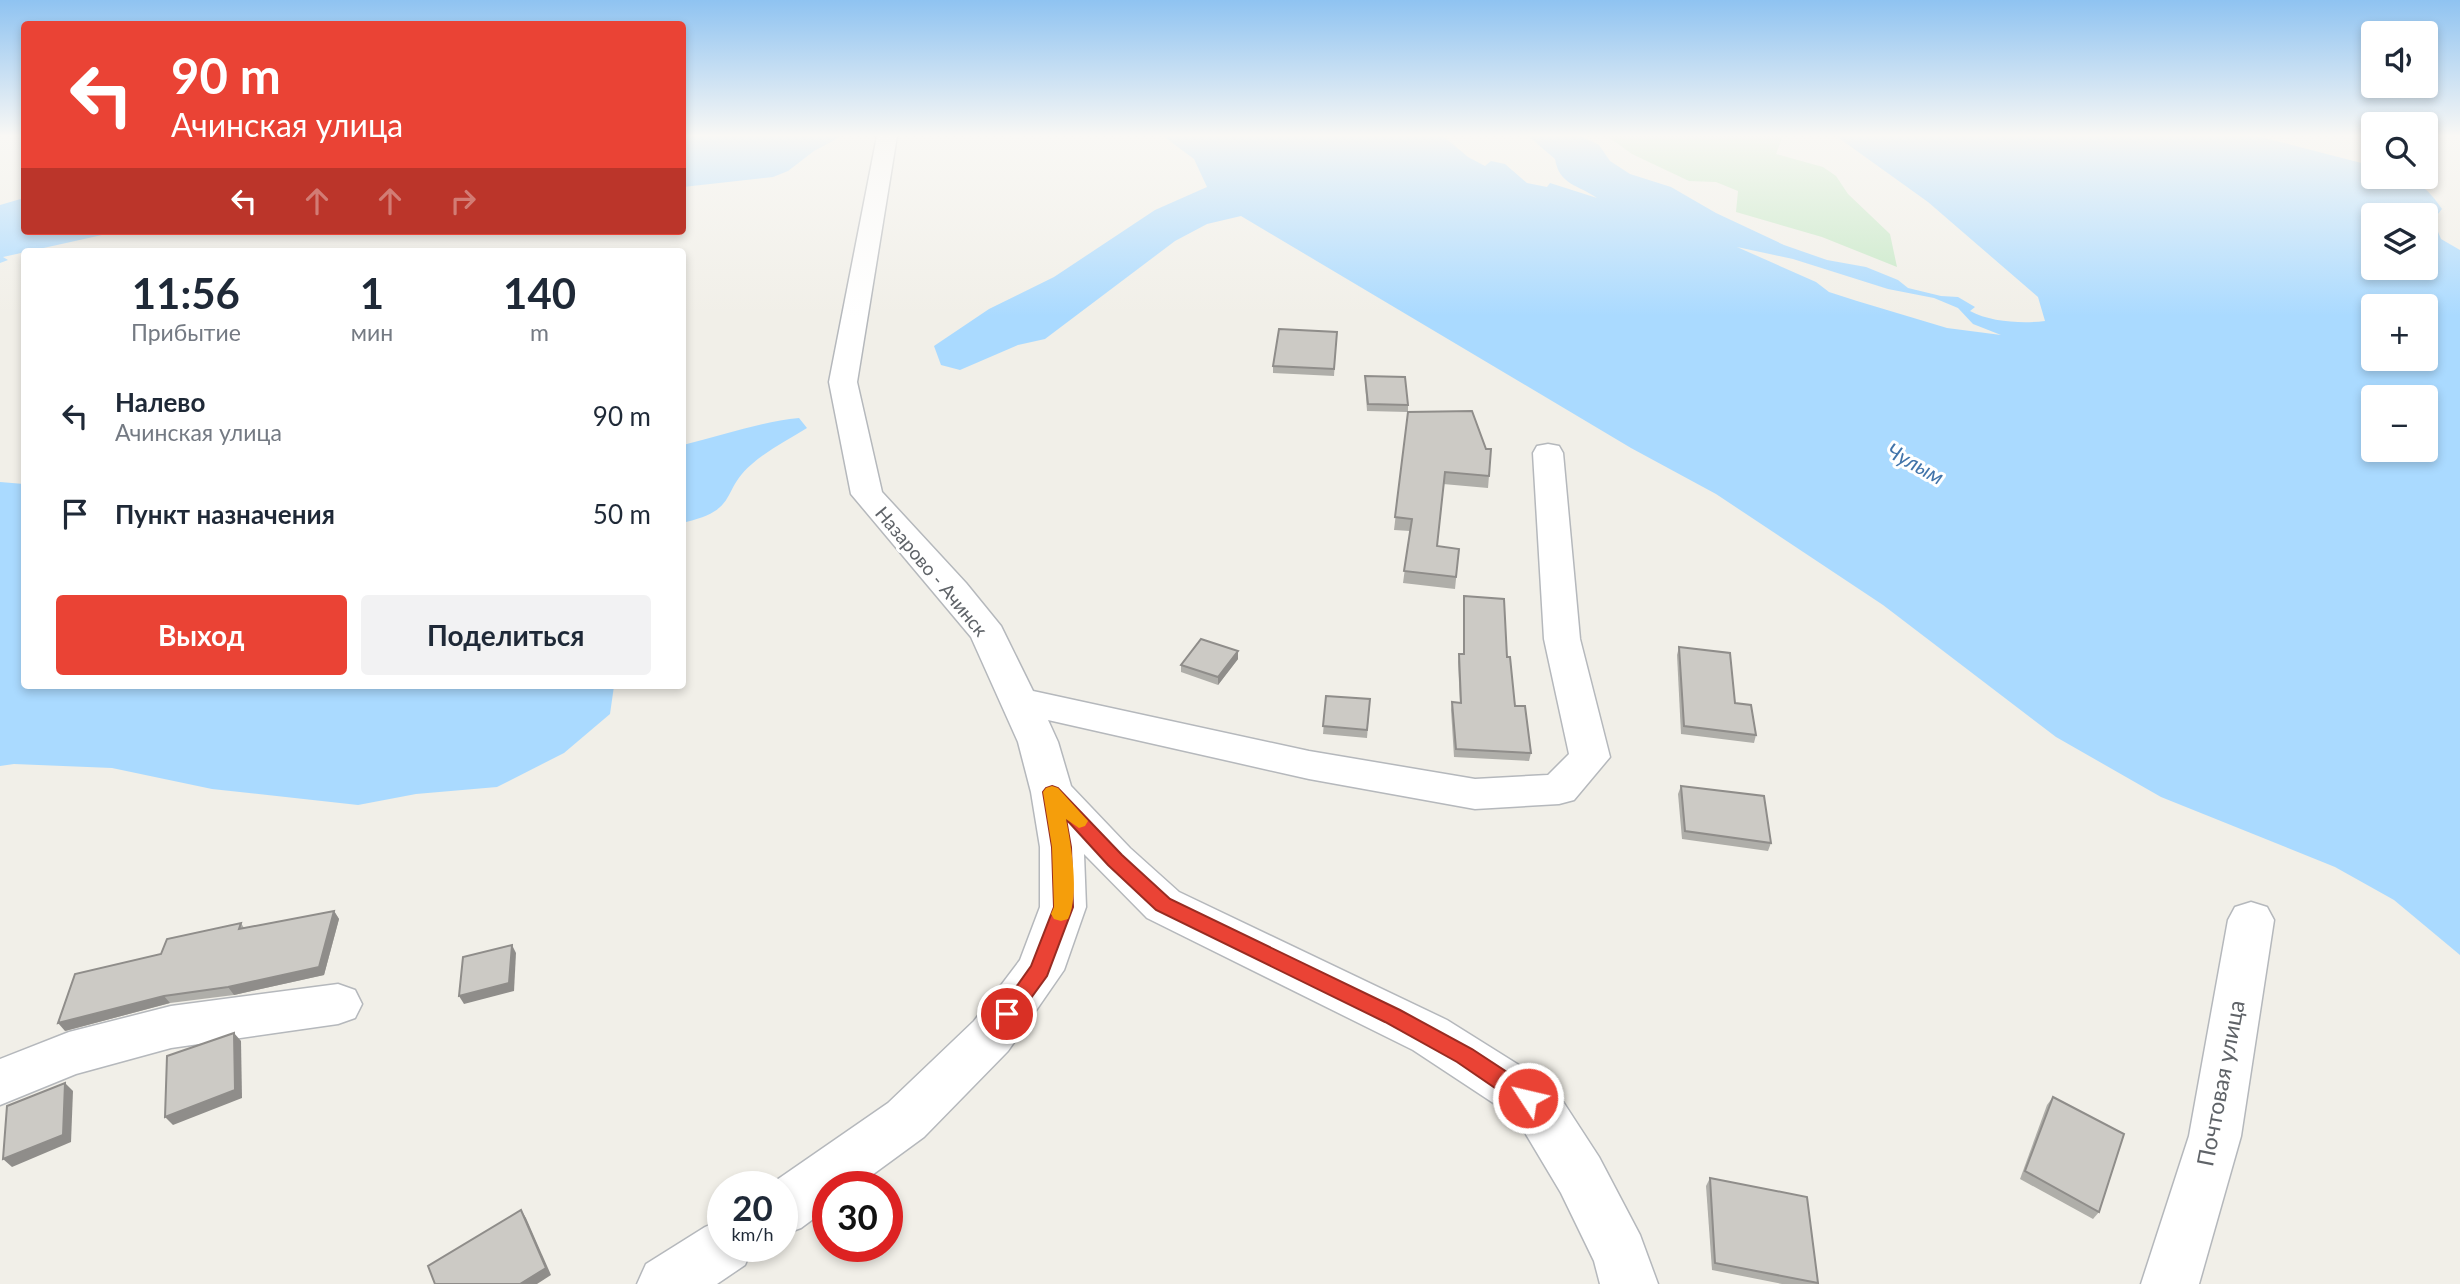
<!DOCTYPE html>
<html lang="ru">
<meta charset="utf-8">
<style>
body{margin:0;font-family:Lato,sans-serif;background:#f2f2f3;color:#1f2937;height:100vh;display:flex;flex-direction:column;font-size:26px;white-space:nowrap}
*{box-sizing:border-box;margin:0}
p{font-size:23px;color:#747a83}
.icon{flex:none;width:38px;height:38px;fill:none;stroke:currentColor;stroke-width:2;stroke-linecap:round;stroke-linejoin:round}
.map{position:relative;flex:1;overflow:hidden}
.side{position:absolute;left:21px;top:248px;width:665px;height:441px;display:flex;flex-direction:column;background:#fff;border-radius:7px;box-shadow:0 4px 10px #0003}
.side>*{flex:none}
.guide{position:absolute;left:21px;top:21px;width:665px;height:214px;border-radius:7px;box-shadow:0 4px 10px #0003;background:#ea4335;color:#fff;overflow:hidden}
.controls{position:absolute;left:2361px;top:21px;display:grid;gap:14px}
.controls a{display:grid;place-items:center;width:77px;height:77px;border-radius:7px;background:#fff;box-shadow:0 4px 10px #0003;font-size:35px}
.speed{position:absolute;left:707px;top:1171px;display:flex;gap:14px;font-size:35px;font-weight:700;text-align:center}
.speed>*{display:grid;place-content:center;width:91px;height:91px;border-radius:50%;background:#fff;box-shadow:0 4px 10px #0003;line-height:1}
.speed small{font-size:18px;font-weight:400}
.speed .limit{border:10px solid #d22;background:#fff;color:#111}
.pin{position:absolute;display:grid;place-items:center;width:60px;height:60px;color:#fff;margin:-30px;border:4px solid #fff;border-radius:50%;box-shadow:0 2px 7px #0007}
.me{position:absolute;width:77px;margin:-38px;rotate:305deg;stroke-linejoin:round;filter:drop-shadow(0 0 5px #0008)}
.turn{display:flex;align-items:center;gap:24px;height:147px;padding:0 35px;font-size:32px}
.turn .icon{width:91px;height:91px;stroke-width:2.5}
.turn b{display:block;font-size:49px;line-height:60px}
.lanes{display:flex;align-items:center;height:66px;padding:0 35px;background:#0003;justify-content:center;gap:35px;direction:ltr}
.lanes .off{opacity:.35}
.eta{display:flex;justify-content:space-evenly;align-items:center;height:119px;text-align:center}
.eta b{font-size:42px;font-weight:700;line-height:49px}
.cta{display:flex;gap:14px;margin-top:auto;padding:14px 35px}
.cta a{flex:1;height:80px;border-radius:7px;background:#ea4335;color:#fff;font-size:28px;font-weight:700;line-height:80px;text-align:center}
.cta a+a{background:#f2f2f3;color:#1f2937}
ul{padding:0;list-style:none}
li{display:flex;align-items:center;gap:21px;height:98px;padding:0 35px}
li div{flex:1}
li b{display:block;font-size:26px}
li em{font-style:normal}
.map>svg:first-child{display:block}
.green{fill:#c5e8c5}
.water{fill:#aadaff;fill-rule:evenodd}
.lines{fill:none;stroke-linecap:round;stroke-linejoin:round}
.minor-casing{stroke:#b5b8bc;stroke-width:3}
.minor{fill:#fff;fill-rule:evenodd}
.wall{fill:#afaea9}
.shaded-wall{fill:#8f8d8a}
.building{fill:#cccac5;stroke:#8f8d8a;stroke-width:2}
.route{fill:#ea4335;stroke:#982c22;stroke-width:2}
.slow{fill:#f59e0b}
.labels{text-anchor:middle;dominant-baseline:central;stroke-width:6;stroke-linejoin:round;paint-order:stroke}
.street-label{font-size:19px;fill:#5f6368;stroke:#fff}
.water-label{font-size:21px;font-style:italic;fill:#4174aa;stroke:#fff}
.near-street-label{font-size:23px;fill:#5f6368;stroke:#fff}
</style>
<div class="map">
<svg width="2460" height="1284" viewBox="0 0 2460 1284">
<rect width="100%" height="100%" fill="#f1efe8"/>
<polygon class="green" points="1607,136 1783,136 1776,154 1823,167 1836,176 1848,194 1890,234 1897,267 1822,237 1736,212 1738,191 1716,182 1689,181 1632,154"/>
<g class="water">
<polygon points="683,136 842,136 814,151 788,171 773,177 683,187"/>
<path d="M1163 136H1443L1468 157 1485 166 1491 161 1505 164 1527 183 1547 187 1550 183 1597 198C1579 185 1559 185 1555 159L1528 136H1581L1599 145 1610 161 1630 174 1671 187 1716 213 1784 245 1827 260 1866 267 1898 280 1908 288 1941 296 1958 297 1975 307 1970 311C1990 322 2023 324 2045 321L2038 297 1928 202 1836 136H2257L2373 166V177C2408 177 2422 179 2442 209L2433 220 2441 239 2460 250V955L2394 900 2335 867 2161 797 2056 737 1883 605 1716 494 1631 448 1241 216 1207 224 1175 241 1045 339 1018 345 960 370 941 365 934 346 989 309 1054 277 1155 210 1207 187 1194 159ZM2373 215H2426V268H2373ZM1737 247 1793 259 1888 289 1934 298 1958 308 1973 324 2001 335 1947 328 1857 301 1829 292 1816 282ZM2373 306H2426V359H2373ZM2373 397H2426V450H2373Z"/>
<polygon points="24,198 24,231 165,231 102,235 3,257 8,260 0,263 0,205"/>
<path d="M799 418 807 428C789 439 768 450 752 464 720 491 740 509 686 522L683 528V445C721 436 759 422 799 418Z"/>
<polygon points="0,482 24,484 24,686 614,686 610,714 564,753 497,787 416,794 358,805 212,789 112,768 14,764 0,766"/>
</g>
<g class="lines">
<g class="minor-casing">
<g id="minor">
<polygon points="877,136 897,136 857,382 882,492 966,583 1001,626 1033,691 1309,751 1475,779 1548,775 1569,754 1544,639 1533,453 1537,446 1548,444 1559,446 1563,453 1580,639 1610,757 1574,800 1559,804 1475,809 1309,779 1048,720 1058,742 1071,786 1130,848 1179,892 1447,1020 1546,1082 1560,1097 1599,1157 1640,1235 1658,1284 1600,1284 1594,1261 1561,1193 1524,1131 1510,1114 1413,1050 1147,918 1084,854 1086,907 1064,970 1008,1051 924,1137 857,1186 828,1186 828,1208 801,1228 782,1235 782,1186 768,1186 888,1103 974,1021 1020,960 1040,907 1040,847 1031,792 1018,742 971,637 851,494 829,382"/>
<polygon points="2251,902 2267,907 2274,920 2241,1136 2199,1284 2141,1284 2189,1136 2228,920 2235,907"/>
<polygon points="338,984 355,990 362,1004 355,1018 338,1024 171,1048 76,1074 0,1105 0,1059 69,1032 171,1006"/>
<polygon points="723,1219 723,1246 753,1246 745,1265 717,1284 637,1284 646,1264 705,1227"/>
</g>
</g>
<use href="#minor" class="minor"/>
</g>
<g class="wall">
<polygon points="1337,332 1334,376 1273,373 1273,366"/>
<polygon points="1365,376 1408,405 1408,412 1367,411 1365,383"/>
<polygon points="1408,412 1489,476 1488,488 1443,484 1437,546 1459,549 1455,589 1403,583 1410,531 1394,530"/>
<polygon points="1464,596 1507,657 1515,706 1531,753 1529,761 1454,757 1451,710 1452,702 1460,703 1458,662 1459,654 1463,654 1463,604"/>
<polygon points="1679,647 1735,703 1756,735 1754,743 1681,734 1677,655"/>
<polygon points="1238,651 1238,659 1218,685 1181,672 1181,665"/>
<polygon points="1326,696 1370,699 1367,738 1323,734"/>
<polygon points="1681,786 1771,843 1768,851 1682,839 1678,794"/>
<polygon points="334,911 339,919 324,975 234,995 170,1003 65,1031 161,954 241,923 244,928"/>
<polygon points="2053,1097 2099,1212 2093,1219 2020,1179 2047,1105"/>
<polygon points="1710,1178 1818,1283 1817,1284 1782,1284 1712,1270 1706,1186"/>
</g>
<g class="shaded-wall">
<polygon points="1238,651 1238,659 1218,685 1218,677"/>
<polygon points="334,911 339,919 324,975 234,995 228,987"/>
<polygon points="512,945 516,953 514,991 464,1004 459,996"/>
<polygon points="164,996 170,1003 65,1031 58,1023"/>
<polygon points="234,1033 241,1041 242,1098 173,1125 165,1117"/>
<polygon points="65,1083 73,1091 71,1142 12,1167 3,1159"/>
<polygon points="521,1210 526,1218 551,1275 537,1284 520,1284"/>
</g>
<g class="building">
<polygon points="1279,329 1337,332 1334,369 1273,366"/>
<polygon points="1365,376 1405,377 1408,405 1368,404"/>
<polygon points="1472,411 1486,449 1491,449 1489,476 1445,472 1437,546 1459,549 1456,577 1404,571 1412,519 1395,517 1408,412"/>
<polygon points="1464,596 1504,599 1507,657 1510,657 1515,706 1525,706 1531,753 1456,749 1452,702 1461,703 1459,654 1464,654"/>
<polygon points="1201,639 1238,651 1218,677 1181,665"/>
<polygon points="1679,647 1730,653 1735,703 1751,705 1756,735 1684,726"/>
<polygon points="1326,696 1370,699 1367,730 1323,726"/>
<polygon points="1681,786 1764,796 1771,843 1685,831"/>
<polygon points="334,911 319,967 228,987 164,996 58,1023 75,974 161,954 167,939 241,923 239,929"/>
<polygon points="512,945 509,983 459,996 463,957"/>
<polygon points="234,1033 235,1090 165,1117 167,1056"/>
<polygon points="65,1083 63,1135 3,1159 7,1106"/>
<polygon points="2053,1097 2124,1134 2099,1212 2025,1171"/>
<polygon points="1710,1178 1807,1197 1818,1283 1715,1263"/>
<polygon points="521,1210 546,1268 520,1284 435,1284 428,1266"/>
</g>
<linearGradient id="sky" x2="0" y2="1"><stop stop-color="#8fc3f1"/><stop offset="0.43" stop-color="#f9f8f5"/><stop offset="1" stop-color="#f9f8f5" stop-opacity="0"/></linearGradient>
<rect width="2460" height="316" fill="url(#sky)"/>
<polygon class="route" points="1052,786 1058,788 1122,855 1170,899 1400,1010 1472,1049 1536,1091 1539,1098 1536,1105 1528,1108 1520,1105 1457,1062 1385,1022 1156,910 1108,865 1066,819 1071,847 1073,907 1047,976 1015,1020 1007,1023 1000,1020 997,1014 1031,966 1054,907 1052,847 1043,792 1046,788"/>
<path class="slow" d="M1052 786 1058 788 1088 821 1085 826 1079 828 1066 819C1071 845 1080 895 1068 919L1061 921 1054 919 1051 914 1054 907 1052 847 1043 792 1046 788Z"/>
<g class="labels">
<g class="street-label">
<text transform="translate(932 571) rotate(50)">Назарово - Ачинск</text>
</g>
<g class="water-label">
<text transform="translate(1916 463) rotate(29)">Чулым</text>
</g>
<g class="near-street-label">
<text transform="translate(2220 1083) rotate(-79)">Почтовая улица</text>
</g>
</g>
</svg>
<div class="controls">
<a><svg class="icon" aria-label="sound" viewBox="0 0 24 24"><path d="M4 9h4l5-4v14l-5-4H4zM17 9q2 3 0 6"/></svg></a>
<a><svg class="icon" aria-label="search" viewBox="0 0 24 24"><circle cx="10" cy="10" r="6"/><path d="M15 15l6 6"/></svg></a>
<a><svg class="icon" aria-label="layers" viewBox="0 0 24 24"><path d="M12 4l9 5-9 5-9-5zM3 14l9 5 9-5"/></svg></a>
<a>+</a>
<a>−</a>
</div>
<div class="speed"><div>20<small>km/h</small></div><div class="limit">30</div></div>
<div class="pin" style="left:1007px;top:1014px;background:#d93025"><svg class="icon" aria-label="arrive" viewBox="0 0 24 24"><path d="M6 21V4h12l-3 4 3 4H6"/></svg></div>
<svg class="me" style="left:1528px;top:1098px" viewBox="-20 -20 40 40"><circle r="17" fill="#ea4335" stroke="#fff" stroke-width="3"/><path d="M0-11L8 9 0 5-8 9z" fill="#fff"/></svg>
<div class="guide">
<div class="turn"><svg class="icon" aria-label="left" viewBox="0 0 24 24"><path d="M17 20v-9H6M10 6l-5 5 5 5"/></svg><div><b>90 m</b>Ачинская улица</div></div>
<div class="lanes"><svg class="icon" aria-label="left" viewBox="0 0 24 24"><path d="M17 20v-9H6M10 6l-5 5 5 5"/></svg><svg class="icon off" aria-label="ahead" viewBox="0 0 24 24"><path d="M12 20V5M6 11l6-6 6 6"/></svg><svg class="icon off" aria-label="ahead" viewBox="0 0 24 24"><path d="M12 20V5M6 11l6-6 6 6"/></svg><svg class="icon off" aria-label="right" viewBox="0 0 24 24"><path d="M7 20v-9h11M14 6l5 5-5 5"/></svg></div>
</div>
<section class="side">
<div class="eta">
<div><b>11:56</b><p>Прибытие</p></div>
<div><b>1</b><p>мин</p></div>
<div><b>140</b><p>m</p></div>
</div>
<ul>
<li><svg class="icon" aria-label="left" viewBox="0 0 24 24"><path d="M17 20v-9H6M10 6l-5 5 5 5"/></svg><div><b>Налево</b><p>Ачинская улица</p></div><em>90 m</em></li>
<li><svg class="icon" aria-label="arrive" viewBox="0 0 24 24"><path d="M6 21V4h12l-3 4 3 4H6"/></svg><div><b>Пункт назначения</b></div><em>50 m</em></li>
</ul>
<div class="cta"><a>Выход</a><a>Поделиться</a></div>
</section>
</div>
